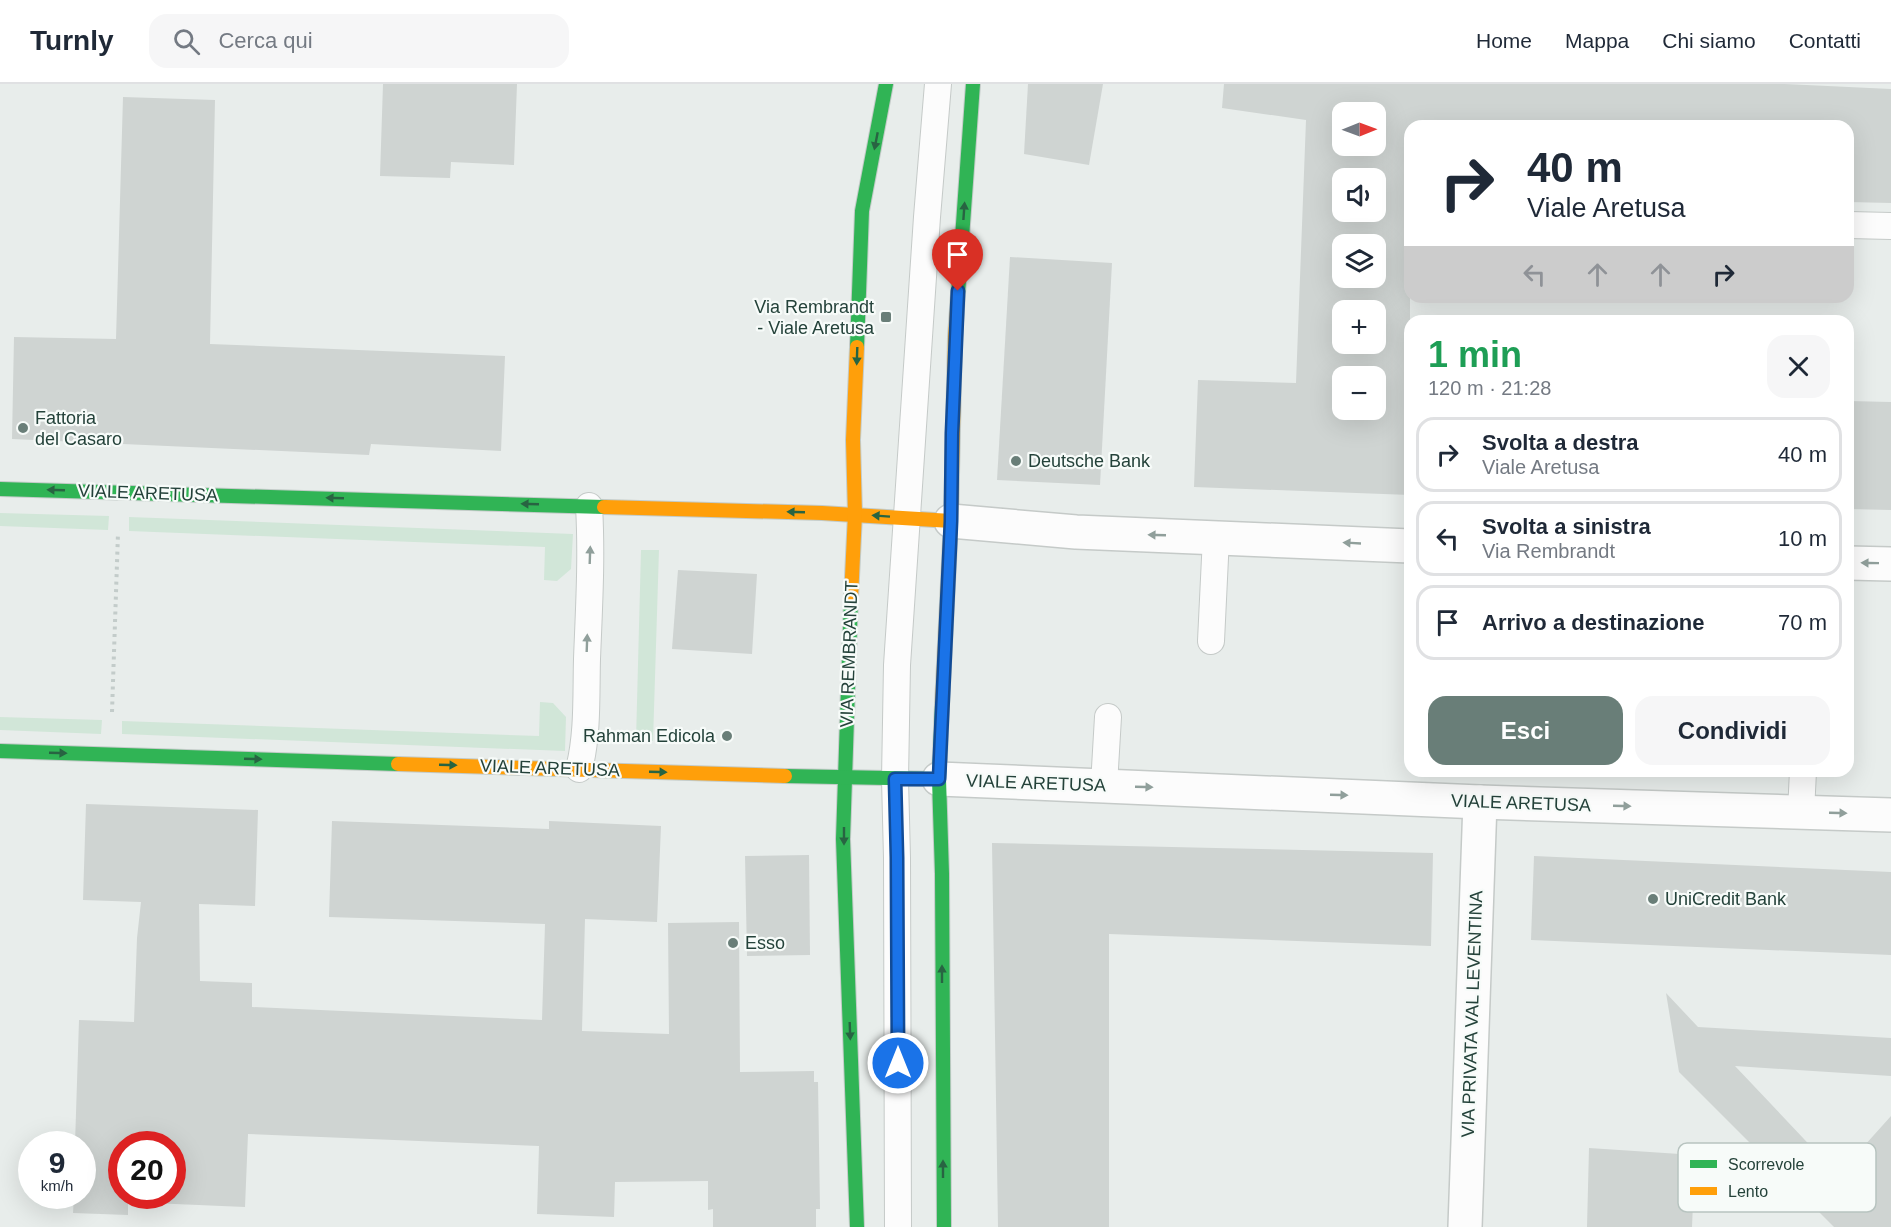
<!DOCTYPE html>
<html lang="it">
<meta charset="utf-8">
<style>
body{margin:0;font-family:Arial,sans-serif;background:#f6f6f7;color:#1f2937;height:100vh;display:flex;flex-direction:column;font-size:22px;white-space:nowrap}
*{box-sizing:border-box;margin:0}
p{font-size:20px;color:#747a83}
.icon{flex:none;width:33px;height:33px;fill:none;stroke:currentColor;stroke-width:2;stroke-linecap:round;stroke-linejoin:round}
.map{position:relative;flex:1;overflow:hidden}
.panel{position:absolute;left:1404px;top:231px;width:450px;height:462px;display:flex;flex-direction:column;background:#fff;border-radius:18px;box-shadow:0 6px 24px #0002}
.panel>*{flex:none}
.banner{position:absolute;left:1404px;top:36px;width:450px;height:183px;border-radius:18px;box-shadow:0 6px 24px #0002;background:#fff;color:#1f2937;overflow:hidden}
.needle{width:39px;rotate:89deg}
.tools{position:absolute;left:1332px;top:18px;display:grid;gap:12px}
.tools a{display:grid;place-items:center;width:54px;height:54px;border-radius:12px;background:#fff;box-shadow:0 6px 24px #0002;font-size:30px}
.speed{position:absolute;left:18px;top:1047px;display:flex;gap:12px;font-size:30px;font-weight:700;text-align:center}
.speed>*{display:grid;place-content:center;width:78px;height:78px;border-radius:50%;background:#fff;box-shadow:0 6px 24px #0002;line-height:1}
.speed small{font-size:15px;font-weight:400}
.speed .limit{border:9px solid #d22;background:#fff;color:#111}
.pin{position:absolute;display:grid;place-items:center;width:51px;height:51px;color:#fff;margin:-62px -26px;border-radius:50% 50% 50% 0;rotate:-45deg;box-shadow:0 0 6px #0007}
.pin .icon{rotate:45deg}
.me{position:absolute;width:66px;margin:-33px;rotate:0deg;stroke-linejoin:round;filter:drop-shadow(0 0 4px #0008)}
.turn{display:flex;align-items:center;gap:21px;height:126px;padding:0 24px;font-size:27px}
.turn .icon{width:78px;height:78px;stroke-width:2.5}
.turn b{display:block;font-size:42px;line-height:51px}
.lanes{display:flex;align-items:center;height:57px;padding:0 24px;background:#0003;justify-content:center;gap:30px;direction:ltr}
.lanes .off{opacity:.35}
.round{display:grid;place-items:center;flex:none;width:63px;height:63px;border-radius:18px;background:#f6f6f7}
.overview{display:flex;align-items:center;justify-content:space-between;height:102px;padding:0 24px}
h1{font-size:36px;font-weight:800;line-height:45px;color:#1e9e55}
.cta{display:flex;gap:12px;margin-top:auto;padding:12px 24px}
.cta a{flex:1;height:69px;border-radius:18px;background:#697e78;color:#fff;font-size:24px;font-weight:800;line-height:69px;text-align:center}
.cta a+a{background:#f6f6f7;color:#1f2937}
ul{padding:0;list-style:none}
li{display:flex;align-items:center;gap:18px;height:75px;margin:0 12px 9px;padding:0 12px;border:3px solid #e0e1e3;border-radius:18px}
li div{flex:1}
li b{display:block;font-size:22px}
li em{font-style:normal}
header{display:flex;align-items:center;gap:36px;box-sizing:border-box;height:84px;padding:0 30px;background:#fff;border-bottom:2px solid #e0e1e3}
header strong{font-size:28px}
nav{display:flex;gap:33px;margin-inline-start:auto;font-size:21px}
.search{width:420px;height:54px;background:#f6f6f7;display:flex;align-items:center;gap:15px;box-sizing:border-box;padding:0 21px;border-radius:18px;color:#747a83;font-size:22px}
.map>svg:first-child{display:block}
.green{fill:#d1e6d8}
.building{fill:#cfd4d2;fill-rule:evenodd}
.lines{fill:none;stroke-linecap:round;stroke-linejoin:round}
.lane-casing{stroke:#c5cac8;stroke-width:28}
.street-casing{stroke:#c5cac8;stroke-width:36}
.fast-casing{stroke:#c3cbc8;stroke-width:16}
.slow-casing{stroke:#c3cbc8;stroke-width:16}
.path{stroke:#c3ccca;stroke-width:4;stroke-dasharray:3 4.5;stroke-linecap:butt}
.lane{stroke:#fcfcfc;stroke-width:26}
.street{stroke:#fcfcfc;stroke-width:33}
.fast{stroke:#30b455;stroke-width:14}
.slow{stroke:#ff9f0a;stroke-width:14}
.oneway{fill:#286442}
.oneway2{fill:#909f9b}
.route-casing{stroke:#114b97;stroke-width:15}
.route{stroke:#1a73e8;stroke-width:10}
.poi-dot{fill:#697e78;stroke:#f7fbf9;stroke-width:2}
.labels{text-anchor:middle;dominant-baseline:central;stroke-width:4.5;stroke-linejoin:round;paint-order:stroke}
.poi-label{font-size:18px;fill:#24423a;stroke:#f7fbf9;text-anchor:start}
.street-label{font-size:18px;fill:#24423a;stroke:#f7fbf9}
.key{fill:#f7fbf9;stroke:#b8c4c0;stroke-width:1.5}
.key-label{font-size:16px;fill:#24423a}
</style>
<header>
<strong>Turnly</strong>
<div class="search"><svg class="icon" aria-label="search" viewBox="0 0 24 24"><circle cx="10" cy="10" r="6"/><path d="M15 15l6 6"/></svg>Cerca qui</div>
<nav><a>Home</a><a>Mappa</a><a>Chi siamo</a><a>Contatti</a></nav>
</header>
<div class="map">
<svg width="1891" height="1143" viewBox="0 0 1891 1143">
<rect width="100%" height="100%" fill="#e8edeb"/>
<g class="green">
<polygon points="0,429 109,432 108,446 0,442"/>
<polygon points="129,433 573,450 571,485 557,497 544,496 545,463 129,447"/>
<polygon points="641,466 659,466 653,657 636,656"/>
<polygon points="540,618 553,619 566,633 565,667 122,650 122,637 539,652"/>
<polygon points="0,633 102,636 101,650 0,646"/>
</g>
<g class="building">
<polygon points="383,0 517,0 514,81 451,78 450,94 380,92"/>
<polygon points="1028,0 1103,0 1089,81 1024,70"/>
<path d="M1224 0H1785L1891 5V119L1848 118V42H1410V411L1194 403 1198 296 1296 299 1306 36 1222 24ZM1342 28H1376V62H1342ZM1342 94H1376V128H1342ZM1342 160H1376V194H1342ZM1342 226H1376V260H1342ZM1342 292H1376V326H1342Z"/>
<polygon points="123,13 215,16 210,260 505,272 501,367 371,360 369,371 12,355 14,253 116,255"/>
<polygon points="1010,173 1112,179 1100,401 997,396"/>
<polygon points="1848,317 1891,318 1891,426 1848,425"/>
<polygon points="678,486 757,490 752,570 672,565"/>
<path d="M86 720 258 726 255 822 199 820 200 897 252 899V923L542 936 545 840 329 833 332 737 549 745V737L661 742 657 838 585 835 582 947 669 950 668 839 739 838 740 988 814 987V998H818L820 1125H816V1143H713V1125L708 1126V1097L615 1098 614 1133 537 1130 539 1062 248 1050 245 1123 128 1118V1131L73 1129 74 1112H82V1060H75L79 936 134 938 137 854 141 818 83 816ZM122 1060H172V1112H122Z"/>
<polygon points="992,759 1433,769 1431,862 1109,850 1109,1143 998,1143"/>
<polygon points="809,771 810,871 747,872 745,772"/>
<polygon points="1534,772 1891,788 1891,871 1531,856"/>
<polygon points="1666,909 1698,943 1891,954 1891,992 1735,982 1838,1091 1891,1032 1891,1143 1834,1143 1679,988"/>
<polygon points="1589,1064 1695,1071 1692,1143 1587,1143"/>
</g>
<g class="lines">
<g class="lane-casing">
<g id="lane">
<polyline points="1849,141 1891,142"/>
<polyline points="1211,557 1216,453"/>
<path d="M579 685C588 650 586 611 587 575 589 524 592 473 589 422"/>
<polyline points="1104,701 1108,633"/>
<polyline points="1801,728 1803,687"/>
<polyline points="898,1143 897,774 895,695 897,581 927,133 938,0"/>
</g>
</g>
<g class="street-casing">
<g id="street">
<polyline points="951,437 1076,448 1410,462"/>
<polyline points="1848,479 1891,480"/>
<polyline points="939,695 1480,718 1891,731"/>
<polyline points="1465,1143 1480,718"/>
</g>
</g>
<g class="fast-casing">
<g id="fast">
<polyline points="958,210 973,0"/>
<polyline points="857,263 862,127 886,0"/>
<polyline points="0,405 604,423"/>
<polyline points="851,514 843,755 857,1143"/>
<polyline points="942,621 939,695 942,790 944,1143"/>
<polyline points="0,667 398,680"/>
<polyline points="785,692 939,695"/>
</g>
</g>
<g class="slow-casing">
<g id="slow">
<polyline points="604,423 822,429 951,437"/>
<polyline points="851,514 855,430 853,356 857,263"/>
<polyline points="942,621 951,437 955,253 958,210"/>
<polyline points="398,680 785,692"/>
</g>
</g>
<polyline class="path" points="112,628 118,449"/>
<use href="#lane" class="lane"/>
<use href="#street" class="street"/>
<use href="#fast" class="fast"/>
<use href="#slow" class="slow"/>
</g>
<defs><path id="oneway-solid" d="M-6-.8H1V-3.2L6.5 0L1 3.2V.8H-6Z" transform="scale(1.5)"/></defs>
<g class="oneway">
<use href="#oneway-solid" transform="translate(876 57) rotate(101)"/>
<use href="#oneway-solid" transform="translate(964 127) rotate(-86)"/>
<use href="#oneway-solid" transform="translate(857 272) rotate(92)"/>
<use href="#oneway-solid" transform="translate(56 406) rotate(-178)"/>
<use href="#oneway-solid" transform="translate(335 414) rotate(-178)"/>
<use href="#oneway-solid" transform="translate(530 420) rotate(-178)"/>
<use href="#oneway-solid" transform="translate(796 428) rotate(-178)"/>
<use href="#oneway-solid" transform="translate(881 432) rotate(-176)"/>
<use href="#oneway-solid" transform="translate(58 669) rotate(2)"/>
<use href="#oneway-solid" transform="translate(253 675) rotate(2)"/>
<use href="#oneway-solid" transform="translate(448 681) rotate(2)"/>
<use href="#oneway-solid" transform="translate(658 688) rotate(2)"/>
<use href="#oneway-solid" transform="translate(844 752) rotate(90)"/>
<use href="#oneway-solid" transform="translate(942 890) rotate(-90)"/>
<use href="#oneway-solid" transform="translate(850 947) rotate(88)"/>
<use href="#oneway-solid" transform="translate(943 1085) rotate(-90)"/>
</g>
<g class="oneway2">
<use href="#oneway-solid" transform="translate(1157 451) rotate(-178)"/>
<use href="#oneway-solid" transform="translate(1352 459) rotate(-177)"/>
<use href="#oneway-solid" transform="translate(590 471) rotate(-88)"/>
<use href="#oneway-solid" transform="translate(1870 479) rotate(-179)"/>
<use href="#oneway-solid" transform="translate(587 559) rotate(-88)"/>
<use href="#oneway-solid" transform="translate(1144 703) rotate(2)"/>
<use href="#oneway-solid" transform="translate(1339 711) rotate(2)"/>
<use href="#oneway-solid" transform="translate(1622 722) rotate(2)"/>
<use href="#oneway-solid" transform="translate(1838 729) rotate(2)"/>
</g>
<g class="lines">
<g class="route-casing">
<polyline id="route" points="898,979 897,774 895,695 939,695 951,437 952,349 958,207"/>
</g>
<use href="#route" class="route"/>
</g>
<g class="poi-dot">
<rect x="880" y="227" width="12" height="12" rx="3"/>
<circle cx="23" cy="344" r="6"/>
<circle cx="1016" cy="377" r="6"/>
<circle cx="727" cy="652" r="6"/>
<circle cx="1653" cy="815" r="6"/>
<circle cx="733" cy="859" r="6"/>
</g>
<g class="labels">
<g class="poi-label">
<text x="874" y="223" text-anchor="end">Via Rembrandt<tspan x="874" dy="21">- Viale Aretusa</tspan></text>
<text x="35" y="334">Fattoria<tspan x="35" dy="21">del Casaro</tspan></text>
<text x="1028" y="377">Deutsche Bank</text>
<text x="715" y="652" text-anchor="end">Rahman Edicola</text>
<text x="1665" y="815">UniCredit Bank</text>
<text x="745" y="859">Esso</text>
</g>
<g class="street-label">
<text transform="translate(148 409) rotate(2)">VIALE ARETUSA</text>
<text transform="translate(849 570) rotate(-88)">VIA REMBRANDT</text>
<text transform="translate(550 684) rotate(2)">VIALE ARETUSA</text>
<text transform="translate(1036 699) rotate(2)">VIALE ARETUSA</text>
<text transform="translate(1521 719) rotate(2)">VIALE ARETUSA</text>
<text transform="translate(1472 930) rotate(-88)">VIA PRIVATA VAL LEVENTINA</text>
</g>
</g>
<rect x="1678" y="1059" width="198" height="69" rx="9" class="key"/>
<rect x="1690" y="1076" width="27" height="8" fill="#30b455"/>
<rect x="1690" y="1103" width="27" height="8" fill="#ff9f0a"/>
<g class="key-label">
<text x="1728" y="1086">Scorrevole</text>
<text x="1728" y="1113">Lento</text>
</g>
</svg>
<div class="tools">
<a><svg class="needle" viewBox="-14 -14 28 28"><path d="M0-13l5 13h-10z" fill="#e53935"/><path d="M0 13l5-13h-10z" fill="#747a83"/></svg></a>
<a><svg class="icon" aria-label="sound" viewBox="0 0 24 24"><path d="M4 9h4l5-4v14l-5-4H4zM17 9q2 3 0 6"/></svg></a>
<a><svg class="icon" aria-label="layers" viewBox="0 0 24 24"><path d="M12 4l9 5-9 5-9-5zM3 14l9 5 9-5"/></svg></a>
<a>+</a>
<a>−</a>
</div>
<div class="speed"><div>9<small>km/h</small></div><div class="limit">20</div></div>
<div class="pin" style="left:958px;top:207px;background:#d93025"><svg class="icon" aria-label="arrive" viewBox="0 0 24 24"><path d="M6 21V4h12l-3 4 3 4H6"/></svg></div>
<svg class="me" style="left:898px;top:979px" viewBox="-20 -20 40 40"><circle r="17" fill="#1a73e8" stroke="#fff" stroke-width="3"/><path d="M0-11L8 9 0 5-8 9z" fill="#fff"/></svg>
<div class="banner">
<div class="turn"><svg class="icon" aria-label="right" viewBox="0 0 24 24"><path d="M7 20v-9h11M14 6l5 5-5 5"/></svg><div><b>40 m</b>Viale Aretusa</div></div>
<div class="lanes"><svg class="icon off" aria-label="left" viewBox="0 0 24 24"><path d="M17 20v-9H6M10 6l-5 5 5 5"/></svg><svg class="icon off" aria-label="ahead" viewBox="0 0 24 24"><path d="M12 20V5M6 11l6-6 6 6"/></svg><svg class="icon off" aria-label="ahead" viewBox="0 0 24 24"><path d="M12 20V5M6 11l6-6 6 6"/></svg><svg class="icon" aria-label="right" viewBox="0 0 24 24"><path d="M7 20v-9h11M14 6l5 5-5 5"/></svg></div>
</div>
<section class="panel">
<div class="overview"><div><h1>1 min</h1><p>120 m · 21:28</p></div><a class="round"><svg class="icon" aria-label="close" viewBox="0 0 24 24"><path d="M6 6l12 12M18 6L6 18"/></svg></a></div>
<ul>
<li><svg class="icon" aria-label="right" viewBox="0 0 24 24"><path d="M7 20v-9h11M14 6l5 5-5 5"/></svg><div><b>Svolta a destra</b><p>Viale Aretusa</p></div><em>40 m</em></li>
<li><svg class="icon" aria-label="left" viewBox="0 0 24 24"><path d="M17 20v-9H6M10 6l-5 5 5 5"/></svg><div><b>Svolta a sinistra</b><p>Via Rembrandt</p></div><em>10 m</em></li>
<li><svg class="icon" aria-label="arrive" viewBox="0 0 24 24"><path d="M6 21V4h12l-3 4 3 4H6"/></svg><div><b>Arrivo a destinazione</b></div><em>70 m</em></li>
</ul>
<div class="cta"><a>Esci</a><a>Condividi</a></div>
</section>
</div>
